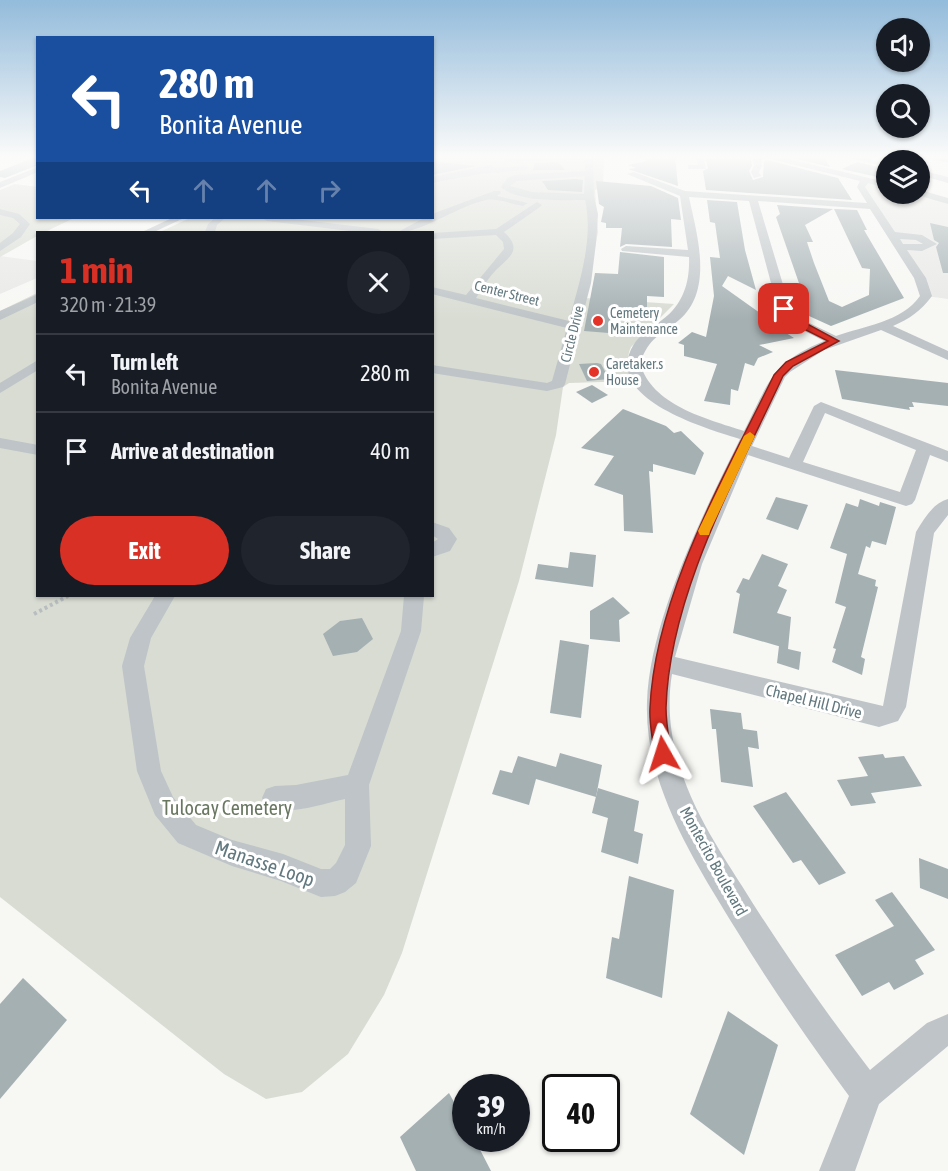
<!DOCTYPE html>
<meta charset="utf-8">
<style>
body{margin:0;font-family:"Asap Condensed",sans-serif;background:#20242c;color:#f1f3f6;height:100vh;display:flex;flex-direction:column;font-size:22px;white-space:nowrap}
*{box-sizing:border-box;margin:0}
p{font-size:20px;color:#9ea1a6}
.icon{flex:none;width:33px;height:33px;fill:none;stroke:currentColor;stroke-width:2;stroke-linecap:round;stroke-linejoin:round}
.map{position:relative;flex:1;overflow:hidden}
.panel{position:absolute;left:36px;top:231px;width:398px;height:366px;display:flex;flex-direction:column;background:#171b24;border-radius:0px;box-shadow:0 2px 4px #0004}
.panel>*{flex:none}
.banner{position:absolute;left:36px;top:36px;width:398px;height:183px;border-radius:0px;box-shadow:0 2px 4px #0004;background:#1a4fa0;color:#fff;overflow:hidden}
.tools{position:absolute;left:876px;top:18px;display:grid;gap:12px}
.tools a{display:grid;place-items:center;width:54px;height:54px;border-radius:50%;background:#171b24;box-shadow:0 2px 4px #0004;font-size:30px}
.speed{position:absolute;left:452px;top:1074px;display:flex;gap:12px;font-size:30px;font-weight:700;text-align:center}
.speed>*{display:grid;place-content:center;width:78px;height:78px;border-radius:50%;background:#171b24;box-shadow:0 2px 4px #0004;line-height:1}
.speed small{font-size:15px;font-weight:400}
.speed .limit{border:3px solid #111;border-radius:9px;background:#fff;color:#111}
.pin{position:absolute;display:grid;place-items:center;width:51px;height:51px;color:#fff;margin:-26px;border-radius:12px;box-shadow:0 3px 9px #0006}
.me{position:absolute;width:66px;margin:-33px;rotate:354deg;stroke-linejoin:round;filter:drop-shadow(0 0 4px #0008)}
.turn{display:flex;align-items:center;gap:21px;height:126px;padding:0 24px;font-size:27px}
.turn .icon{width:78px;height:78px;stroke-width:2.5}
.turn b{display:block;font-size:42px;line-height:51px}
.lanes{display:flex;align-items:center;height:57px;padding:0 24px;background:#0003;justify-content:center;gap:30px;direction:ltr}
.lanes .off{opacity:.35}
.round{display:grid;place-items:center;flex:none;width:63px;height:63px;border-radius:32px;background:#20242c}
.summary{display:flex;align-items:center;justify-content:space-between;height:102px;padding:0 24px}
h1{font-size:36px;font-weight:700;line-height:45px;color:#d93025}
.cta{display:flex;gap:12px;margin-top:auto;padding:12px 24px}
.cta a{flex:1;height:69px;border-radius:36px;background:#d93025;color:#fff;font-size:24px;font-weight:700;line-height:69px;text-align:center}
.cta a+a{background:#20242c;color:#f1f3f6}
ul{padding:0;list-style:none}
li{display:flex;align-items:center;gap:18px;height:78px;padding:0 24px;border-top:2px solid #363941}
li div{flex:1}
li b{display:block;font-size:22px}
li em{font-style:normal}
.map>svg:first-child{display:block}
.built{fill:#e8e8e7}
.green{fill:#d8dcd3}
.building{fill:#a5b0b3}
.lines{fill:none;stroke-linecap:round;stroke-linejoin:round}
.path{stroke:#b8bdbf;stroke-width:4;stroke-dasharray:3 3;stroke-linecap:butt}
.minor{fill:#bec4c7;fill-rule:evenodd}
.route{fill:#d93025;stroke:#8d1f18;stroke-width:1.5}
.slow{fill:#f59e0b}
.poi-dot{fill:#e43328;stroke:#fff;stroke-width:2}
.labels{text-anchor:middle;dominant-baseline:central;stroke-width:6;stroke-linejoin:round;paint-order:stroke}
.far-street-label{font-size:14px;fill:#62787f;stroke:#fff}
.far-poi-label{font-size:14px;fill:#62787f;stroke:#fff;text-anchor:start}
.street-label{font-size:16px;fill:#62787f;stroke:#fff}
.near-park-label{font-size:20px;fill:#697761;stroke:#fff}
.near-street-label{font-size:20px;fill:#62787f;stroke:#fff}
</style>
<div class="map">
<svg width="948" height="1171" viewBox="0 0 948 1171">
<rect width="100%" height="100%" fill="#f7f7f4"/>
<g class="built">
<polygon points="868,180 886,185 886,194 920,193 948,201 948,299 926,296 861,184"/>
<polygon points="0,256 37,261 37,278 0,294"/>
</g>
<g class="green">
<path d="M432 156H604L603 187 595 190 598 232 585 298 674 304 631 347C625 359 630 369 634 381L569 383 563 387 556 435 519 581 402 953 384 995 348 1054 302 1092 266 1099 224 1074 0 897V311L37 293 38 596H432V232H160L190 218H432Z"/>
<polygon points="15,184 37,187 38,218 74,218 45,232 38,232 37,236 0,257 0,190"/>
</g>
<g class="building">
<polygon points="38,156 38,165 5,178 0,177 0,171"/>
<polygon points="645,156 675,156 678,186 628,169 636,168 628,165 646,161"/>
<polygon points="705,156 754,156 751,158 752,166 749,171 753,180 763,177 764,162 767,160 838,178 852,200 706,190 703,171 708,168"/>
<polygon points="785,156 823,156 830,167"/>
<polygon points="432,162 441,162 476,166 432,175"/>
<polygon points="558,162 565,170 533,170 535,163"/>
<polygon points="857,162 886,169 886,179 842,169"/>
<polygon points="576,179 583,180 582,192 548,190 542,181"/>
<polygon points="596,181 651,186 678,198 681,220 671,219 672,247 626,244 620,247 622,228 606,228 606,223 601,222 604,207 599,204"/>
<polygon points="707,200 737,202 745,250 756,290 728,276 722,286 760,313 761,317 794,338 759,345 773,352 758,358 754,366 745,363 738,391 731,389 730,405 704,401 717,364 684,356 684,345 678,343 692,332 706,337 714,296 710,257 720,258 715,223 710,222"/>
<polygon points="777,205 833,209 805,225 813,242 807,242 814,263 829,301 842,307 869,295 870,269 862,268 834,209 857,210 867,230 864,230 904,298 831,326 809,316 803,286 800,286 776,217 780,214"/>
<polygon points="930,223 948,227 948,273 943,273 936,247 939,243 934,240"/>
<polygon points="620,252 664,257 664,297 647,296 647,311 611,309 609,333 584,331 595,273 618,274"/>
<polygon points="597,363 601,364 609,379 587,381 579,364"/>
<polygon points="835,370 948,383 948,406 912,402 914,407 909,407 910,410 842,399"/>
<polygon points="592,385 608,395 592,403 576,392"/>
<polygon points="623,409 666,426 674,433 681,431 704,453 695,475 653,464 653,472 649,471 653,533 624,531 623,495 594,485 614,456 581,448"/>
<polygon points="776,497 808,505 798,530 766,519"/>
<polygon points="860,499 879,506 880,502 896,507 886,545 872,541 870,548 866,546 858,574 876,580 875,586 878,587 861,657 865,659 862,675 832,662 836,649 833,648 846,607 835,603 847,554 830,548 846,503 858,507"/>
<polygon points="570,552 596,555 593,587 535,579 538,564 568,568"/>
<polygon points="762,554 788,564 778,586 787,590 777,613 791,617 788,649 801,652 799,670 777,663 779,646 785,648 733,633 740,594 736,592 743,578 749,580"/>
<polygon points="613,597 630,613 619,620 620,642 590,639 590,611"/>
<polygon points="362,618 373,639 357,652 333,656 323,634 340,621"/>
<polygon points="560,640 589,645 581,718 550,713"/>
<polygon points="710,709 741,713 743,729 757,731 759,749 748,747 753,787 721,782 716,729 712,729"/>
<polygon points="560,753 602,765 596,797 536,779 529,805 492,794 500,770 512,773 518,756 556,767"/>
<polygon points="883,754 885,758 904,756 922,786 871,793 876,803 851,806 837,780 868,776 858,757"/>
<polygon points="598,788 639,801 634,831 643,834 638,864 601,852 608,818 592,813"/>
<polygon points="786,792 846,873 819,885 801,860 793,863 753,806"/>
<polygon points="919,858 948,869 948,899 920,888"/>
<polygon points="629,876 674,890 662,998 606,978 612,937 619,939"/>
<polygon points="892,892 935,950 915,960 924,974 894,990 889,982 862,996 835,955 894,926 875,900"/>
<polygon points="23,978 67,1020 0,1099 0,1004"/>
<polygon points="728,1011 778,1045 744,1155 690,1114"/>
<polygon points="449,1093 465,1122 465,1138 474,1138 491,1171 416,1171 400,1137"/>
</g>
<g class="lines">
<polyline class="path" points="34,614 68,596"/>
<g class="minor">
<path d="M545 156H593L594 197 598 214 596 243 591 283 565 384 563 387 547 391 432 373V365L547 383 552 381 567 328 432 294V287L466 295 504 249 503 242 496 235 432 239V233L496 229 537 202 542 205 540 207 504 232C523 249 510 257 496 270 488 278 482 289 476 298L569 321C579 283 594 239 585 200 562 200 518 203 501 187L507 178 516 175 585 171V159L508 162 504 160 508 158ZM585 176 584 194 532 192 510 186 517 181Z"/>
<polygon points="695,156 703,156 706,169 688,169 688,165 698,165"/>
<path d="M759 156H776L886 182V188L868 183 865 187 895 232 922 235 937 244 922 251 907 250 926 278 932 296C921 311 909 319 893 326L948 351V360L881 330 824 350 790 372 785 377 752 446 789 458 814 406 821 402 948 451V462L930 455 915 500 912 504 906 506 748 455 702 564 675 657 883 706 916 532C924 519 933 503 948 499V515L934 533 906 707 898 721 879 727 672 674C667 704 670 735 679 764 692 808 717 847 742 886 781 949 824 1010 870 1070L927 1023 948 1014V1046L879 1104 855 1171H819L849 1096C810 1043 772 988 737 931 696 864 644 785 647 702 650 619 703 514 740 439 705 428 600 398 634 344 640 335 650 329 658 323 682 307 690 285 689 257L622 251 621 249 626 246 688 250 680 196 627 174 634 172 685 191 867 203 857 187 860 181 767 158 761 160 762 166 759 172 761 176 754 178 751 172 754 166 753 159ZM689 197 749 201 778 309 789 323 824 341C771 363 769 382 744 431 707 419 651 405 640 363 650 336 659 337 679 320 714 290 697 235 689 197ZM758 201 870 209 914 278 920 296C902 322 864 326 836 336L797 317 790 308ZM900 239 916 240 923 244H903ZM825 413 916 450 900 492 803 462Z"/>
<polygon points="842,156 856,156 886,163 886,167"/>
<polygon points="927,156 948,158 948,163 928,158"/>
<polygon points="491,165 495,168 525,166 529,168 525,170 480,174 432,183 432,177"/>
<polygon points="38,167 38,172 0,188 0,182"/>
<polygon points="920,170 948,177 948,183 920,175"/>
<polygon points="920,190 948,198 948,204 917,195"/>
<path d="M494 191H500L501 193 497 196 528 203 523 206C512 204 496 198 486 200 461 205 418 234 398 232L424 218H432V214Z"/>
<polygon points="0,209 19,214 30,224 21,237 0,251 0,243 13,233 20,224 13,218 0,215"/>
<polygon points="172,218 184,218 154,232 142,232"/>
<polygon points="215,218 225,218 217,225 215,232 205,232 208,224"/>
<polygon points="262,218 286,218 378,229 383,232 358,232 267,221"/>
<polygon points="38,294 38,302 0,320 0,311"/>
<polygon points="38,360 38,370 0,393 0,383"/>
<polygon points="0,438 38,445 38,455 0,448"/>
<polygon points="432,522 449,528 457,539 450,551 432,557 432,543 438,539 432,535"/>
<path d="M155 596H175L151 638 144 666 161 771 173 797 196 825 232 840 283 854 321 869H330L336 863 345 845V799C321 804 290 816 266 807L262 798 266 789 275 786 296 785 348 775 401 631 404 596H424L421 631 369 785 371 846 356 883 345 892 335 896 321 897 281 881 232 866 178 843 155 815 137 771 122 666 130 638Z"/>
</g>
</g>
<linearGradient id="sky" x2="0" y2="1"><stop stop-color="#93bbdb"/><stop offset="0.49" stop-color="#fbfbfa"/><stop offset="1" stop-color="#fbfbfa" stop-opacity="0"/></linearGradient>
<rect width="948" height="320" fill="url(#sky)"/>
<path class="route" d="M781 307H787L796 318 839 341 793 366 783 376C736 477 669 595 666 708 666 723 669 739 671 754L669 759 663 761 657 759 654 754C653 739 649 723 650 708 655 595 725 475 774 375L786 362 828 341 790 322 780 309Z"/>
<polygon class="slow" points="750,432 755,436 710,531 709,535 700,535 698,531 744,436"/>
<g class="poi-dot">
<circle cx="598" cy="321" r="6"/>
<circle cx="594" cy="372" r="6"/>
</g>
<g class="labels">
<g class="far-street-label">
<text transform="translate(507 293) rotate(14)">Center Street</text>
<text transform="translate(572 334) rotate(-76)">Circle Drive</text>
</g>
<g class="far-poi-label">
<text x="610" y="313">Cemetery<tspan x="610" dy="16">Maintenance</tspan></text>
<text x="606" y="364">Caretaker.s<tspan x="606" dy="16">House</tspan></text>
</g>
<g class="street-label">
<text transform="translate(814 701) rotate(14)">Chapel Hill Drive</text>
<text transform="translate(714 861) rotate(61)">Montecito Boulevard</text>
</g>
<g class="near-park-label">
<text x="227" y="807">Tulocay Cemetery</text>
</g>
<g class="near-street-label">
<text transform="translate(265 863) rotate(19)">Manasse Loop</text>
</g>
</g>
</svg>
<div class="tools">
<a><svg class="icon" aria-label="sound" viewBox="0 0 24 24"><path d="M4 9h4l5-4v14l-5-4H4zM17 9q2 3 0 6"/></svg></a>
<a><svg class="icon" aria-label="search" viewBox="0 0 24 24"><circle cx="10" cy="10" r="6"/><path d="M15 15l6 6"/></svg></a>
<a><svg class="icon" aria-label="layers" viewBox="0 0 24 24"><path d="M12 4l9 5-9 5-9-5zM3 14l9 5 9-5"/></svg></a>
</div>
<div class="speed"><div>39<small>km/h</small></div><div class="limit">40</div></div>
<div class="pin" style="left:784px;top:309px;background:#d93025"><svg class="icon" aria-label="arrive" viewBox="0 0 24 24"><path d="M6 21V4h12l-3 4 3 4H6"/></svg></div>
<svg class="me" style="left:663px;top:754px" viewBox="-20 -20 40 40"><path d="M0-17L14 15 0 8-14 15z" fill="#d93025" stroke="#fff" stroke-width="4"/></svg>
<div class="banner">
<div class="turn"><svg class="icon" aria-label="left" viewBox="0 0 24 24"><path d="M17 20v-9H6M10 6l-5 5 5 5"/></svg><div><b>280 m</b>Bonita Avenue</div></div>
<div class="lanes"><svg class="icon" aria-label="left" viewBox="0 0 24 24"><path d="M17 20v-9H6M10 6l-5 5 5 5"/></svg><svg class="icon off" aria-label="ahead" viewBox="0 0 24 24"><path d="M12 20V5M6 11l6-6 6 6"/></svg><svg class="icon off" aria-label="ahead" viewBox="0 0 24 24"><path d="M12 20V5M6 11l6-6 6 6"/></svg><svg class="icon off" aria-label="right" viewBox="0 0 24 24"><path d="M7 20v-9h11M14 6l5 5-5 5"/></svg></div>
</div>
<section class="panel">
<div class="summary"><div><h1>1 min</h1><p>320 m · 21:39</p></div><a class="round"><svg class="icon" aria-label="close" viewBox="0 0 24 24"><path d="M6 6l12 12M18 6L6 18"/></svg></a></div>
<ul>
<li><svg class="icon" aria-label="left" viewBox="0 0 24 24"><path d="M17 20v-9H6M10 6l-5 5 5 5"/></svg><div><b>Turn left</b><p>Bonita Avenue</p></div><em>280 m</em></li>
<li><svg class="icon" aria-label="arrive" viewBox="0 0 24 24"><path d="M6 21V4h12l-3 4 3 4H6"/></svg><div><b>Arrive at destination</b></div><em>40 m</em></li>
</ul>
<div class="cta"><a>Exit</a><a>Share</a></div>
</section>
</div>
